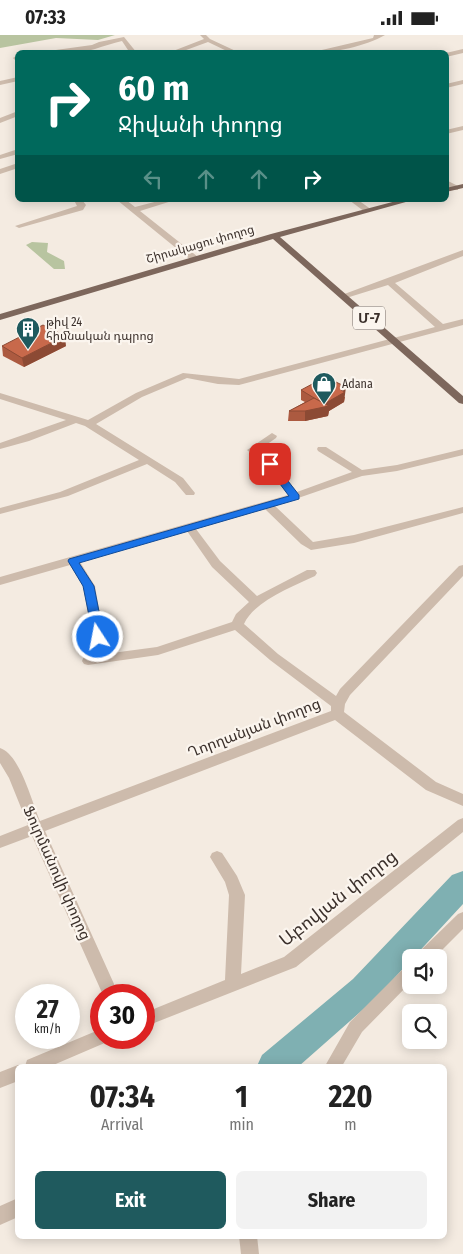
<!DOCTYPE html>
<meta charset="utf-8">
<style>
body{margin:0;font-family:"Fira Sans Condensed","Noto Sans Armenian",sans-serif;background:#f2f2f2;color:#222;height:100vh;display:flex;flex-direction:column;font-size:19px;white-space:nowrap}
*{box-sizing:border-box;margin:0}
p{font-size:16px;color:#767676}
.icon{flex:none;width:28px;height:28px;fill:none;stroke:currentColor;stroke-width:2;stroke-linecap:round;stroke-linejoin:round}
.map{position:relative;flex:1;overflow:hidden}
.side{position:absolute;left:15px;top:1029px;width:432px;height:175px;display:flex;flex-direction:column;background:#fff;border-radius:8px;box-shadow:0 2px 12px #0003}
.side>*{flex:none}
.top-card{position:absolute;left:15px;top:15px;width:434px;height:152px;border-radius:8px;box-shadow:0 2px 12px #0003;background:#00695c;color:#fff;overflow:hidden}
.buttons{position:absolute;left:402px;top:914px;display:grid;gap:10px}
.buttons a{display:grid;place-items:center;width:45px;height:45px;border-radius:8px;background:#fff;box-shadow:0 2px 12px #0003;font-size:25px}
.speed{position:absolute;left:15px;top:949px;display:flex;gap:10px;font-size:25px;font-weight:700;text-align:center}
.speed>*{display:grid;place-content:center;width:65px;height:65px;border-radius:50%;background:#fff;box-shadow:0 2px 12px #0003;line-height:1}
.speed small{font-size:12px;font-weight:400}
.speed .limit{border:8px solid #d22;background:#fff;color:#111}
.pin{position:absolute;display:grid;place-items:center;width:42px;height:42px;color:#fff;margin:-21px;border-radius:10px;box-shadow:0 2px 8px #0006}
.me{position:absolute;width:55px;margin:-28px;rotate:349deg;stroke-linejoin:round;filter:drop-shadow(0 0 4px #0008)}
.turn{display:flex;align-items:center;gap:18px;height:105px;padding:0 20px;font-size:22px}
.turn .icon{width:65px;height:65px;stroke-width:2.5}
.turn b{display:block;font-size:35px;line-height:42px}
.lanes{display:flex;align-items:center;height:48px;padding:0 20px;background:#0003;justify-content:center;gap:25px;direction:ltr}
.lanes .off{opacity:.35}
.eta{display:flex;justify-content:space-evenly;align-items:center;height:85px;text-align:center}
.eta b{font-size:30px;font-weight:700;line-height:35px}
.primary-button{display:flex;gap:10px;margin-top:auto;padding:10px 20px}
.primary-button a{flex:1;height:58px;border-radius:8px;background:#1f5a5e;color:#fff;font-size:20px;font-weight:700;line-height:58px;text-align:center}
.primary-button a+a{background:#f2f2f2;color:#222}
.status{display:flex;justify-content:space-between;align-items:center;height:35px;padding:0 25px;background:#fff;direction:ltr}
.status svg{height:14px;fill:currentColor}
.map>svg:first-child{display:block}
.green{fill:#b8c4a0}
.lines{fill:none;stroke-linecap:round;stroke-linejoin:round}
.river{fill:#7fb0b2;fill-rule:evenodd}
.minor{fill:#cdbbac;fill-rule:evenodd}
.major{fill:#7d675c;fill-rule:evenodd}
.wall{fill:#ac5a40}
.shaded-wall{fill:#8c4a34}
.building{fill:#c8694b;stroke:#8c4a34}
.route{fill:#1a73e8;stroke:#114b97}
.labels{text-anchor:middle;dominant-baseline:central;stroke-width:4.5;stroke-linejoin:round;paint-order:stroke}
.far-street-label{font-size:12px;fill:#3b302b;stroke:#fbf5ee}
.far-poi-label{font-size:12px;fill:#3b302b;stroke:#fbf5ee;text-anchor:start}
.shield{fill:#fbf5ee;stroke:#756b66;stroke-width:1}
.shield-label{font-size:14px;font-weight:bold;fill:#3b302b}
.street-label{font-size:15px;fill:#3b302b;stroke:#fbf5ee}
.near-street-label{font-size:18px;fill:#3b302b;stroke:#fbf5ee}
</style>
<div class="status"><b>07:33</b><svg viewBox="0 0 49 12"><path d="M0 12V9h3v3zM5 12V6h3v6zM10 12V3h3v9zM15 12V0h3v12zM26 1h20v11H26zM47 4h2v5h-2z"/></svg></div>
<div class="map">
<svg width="463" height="1219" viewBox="0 0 463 1219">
<rect width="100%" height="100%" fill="#f4ebe1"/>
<g class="green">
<polygon points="0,0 115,0 98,5 56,3 0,13"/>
<polygon points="32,207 48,208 47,217 64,226 65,234 54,234 26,210"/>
</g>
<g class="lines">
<polygon class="river" points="463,836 463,869 414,922 411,922 411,925 375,964 299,1031 257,1031 262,1020 353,944 452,840"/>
<g class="minor">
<polygon points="200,0 206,0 210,4 240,18 231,18 208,7 178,18 168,18 204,4"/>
<path d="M374 0H385C366 11 334 18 309 18L373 3Z"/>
<path d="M124 2 137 18H130L122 6C113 8 104 11 95 14 77 19 53 18 34 18L92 10 99 7Z"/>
<polygon points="463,14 463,18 446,22 446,18"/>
<polygon points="16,21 18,21 18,28 13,23"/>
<polygon points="18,42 18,46 0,50 0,46"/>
<polygon points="463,45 463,49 446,53 446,49"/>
<polygon points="18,76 18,81 0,88 0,83"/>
<polygon points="463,91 463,95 446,99 446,95"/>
<polygon points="18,114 18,119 0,124 0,120"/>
<polygon points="18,128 18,133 0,139 0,134"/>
<polygon points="446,145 458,151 458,155 452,155 446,151"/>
<polygon points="74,165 82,165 86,170 83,175 19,193 15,191 77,171"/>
<polygon points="117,165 126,165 135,172 162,165 175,165 140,176 198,222 198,226 192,226"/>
<polygon points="349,165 358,165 372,175 365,177"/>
<polygon points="463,215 463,221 395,248 443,289 463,284 463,290 239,350 218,349 187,343 142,362 96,389 183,443 195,458 194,460 186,460 175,447 147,429 68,461 0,479 0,473 60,457 139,425 85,391 76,388 29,406 0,414 0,408 66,385 0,364 0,358 88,385 136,358 183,338 239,344 435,292 388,250 343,264 339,261"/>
<path d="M272 398 277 401 276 403 259 415 274 427 297 457 352 437 318 416 317 414 318 412H326L362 435 397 430 463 414V420L397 436 362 441 275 471 313 507 354 500 463 472V478L354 508 311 515 301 509 265 474 196 494 220 526 257 561 307 535H315L317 538 315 541C294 551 254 566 244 589L278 619 336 661 340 654 459 531 463 530V541L350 660 345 669 344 677 436 747 463 759V771L426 755 335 685 45 796 119 960H103L32 801 0 813V801L28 790 9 743 0 728V713C20 719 32 768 40 786L331 676V671L270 625 235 595 158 620 88 630 84 629 82 626 92 602 83 551 70 530 0 550V542L288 460 266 431 247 415ZM187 496 212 532 249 567 236 579 232 587 157 612 97 620 104 602 95 551 80 527Z"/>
<polygon points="463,783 463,797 296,932 144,992 144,978 225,945 229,860 225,847 210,822 212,818 217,816 222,818 237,841 245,860 241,939 284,922 458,785"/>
<polygon points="463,877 463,894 435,922 417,922 419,917 458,879"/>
<polygon points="411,930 411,947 362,997 342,1031 325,1031 350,987 405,932"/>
<polygon points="101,994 101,1002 109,1002 107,1007 51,1031 25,1031 27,1025"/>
<polygon points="18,1030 21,1031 18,1031 18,1046 0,1053 0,1037"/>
<polygon points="18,1163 18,1182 0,1190 0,1171"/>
<polygon points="239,1201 257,1201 259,1219 241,1219"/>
</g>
<g class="major">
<polygon points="463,149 463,153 446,157 446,153"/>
<polygon points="400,165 413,165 280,202 463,361 463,369 459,368 273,204 0,285 0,279 271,199"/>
</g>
</g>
<g class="wall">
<polygon points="2,311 66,311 24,332 3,321"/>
<polygon points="301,355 345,362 344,367 329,376 328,381 305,386 288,386 289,376 305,367 301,365"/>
</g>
<g class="shaded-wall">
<polygon points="65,301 66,311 24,332 22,323"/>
<polygon points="346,352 344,367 329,376 328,381 305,386 305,376"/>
</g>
<g class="building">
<polygon points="43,290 65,301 22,323 2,311"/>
<polygon points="334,346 346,352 341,355 345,357 324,369 301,355 316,347 323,351"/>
<polygon points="314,363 329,371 305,376 289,376"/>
</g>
<polygon class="route" points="270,426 273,427 299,460 299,464 79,528 94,551 104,602 102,605 94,605 83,551 68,526 69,524 289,461 265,429"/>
<defs>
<g id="building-pin" transform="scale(1.25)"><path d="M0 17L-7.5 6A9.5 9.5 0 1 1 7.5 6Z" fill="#1f5a5e" stroke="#fbf5ee"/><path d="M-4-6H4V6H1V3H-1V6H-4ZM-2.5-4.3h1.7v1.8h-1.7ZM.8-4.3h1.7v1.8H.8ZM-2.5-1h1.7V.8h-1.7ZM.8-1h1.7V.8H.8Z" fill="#fff"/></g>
<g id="shop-pin" transform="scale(1.25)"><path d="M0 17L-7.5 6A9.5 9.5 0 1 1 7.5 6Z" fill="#1f5a5e" stroke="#fbf5ee"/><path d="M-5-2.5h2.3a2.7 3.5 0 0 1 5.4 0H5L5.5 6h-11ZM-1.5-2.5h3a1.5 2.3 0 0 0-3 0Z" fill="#fff"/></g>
</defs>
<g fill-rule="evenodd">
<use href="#building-pin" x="28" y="294"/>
<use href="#shop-pin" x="324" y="349"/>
</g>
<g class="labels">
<g class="far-street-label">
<text transform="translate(200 209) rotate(-16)">Շիրակացու փողոց</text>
</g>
<g class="far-poi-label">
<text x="46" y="287">թիվ 24<tspan x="46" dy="14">հիմնական դպրոց</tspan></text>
<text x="342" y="349">Adana</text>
</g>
<rect class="shield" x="353" y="271.5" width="32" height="23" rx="4"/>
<g class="shield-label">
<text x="369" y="283">Մ-7</text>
</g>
<g class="street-label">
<text transform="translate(254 693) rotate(-21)">Ղորղանյան փողոց</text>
<text transform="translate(57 838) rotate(66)">Ֆուրմանովի փողոց</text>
</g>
<g class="near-street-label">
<text transform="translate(338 863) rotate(-38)">Աբովյան փողոց</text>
</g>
</g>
</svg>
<div class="buttons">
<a><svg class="icon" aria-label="sound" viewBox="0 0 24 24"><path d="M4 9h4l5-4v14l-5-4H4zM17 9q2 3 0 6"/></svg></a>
<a><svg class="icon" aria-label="search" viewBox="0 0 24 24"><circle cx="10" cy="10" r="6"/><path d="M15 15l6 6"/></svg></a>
</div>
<div class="speed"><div>27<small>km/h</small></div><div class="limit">30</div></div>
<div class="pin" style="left:270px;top:429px;background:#d93025"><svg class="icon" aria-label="arrive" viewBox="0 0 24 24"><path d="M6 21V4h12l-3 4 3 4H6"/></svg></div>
<svg class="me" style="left:98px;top:602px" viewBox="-20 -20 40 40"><circle r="17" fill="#1a73e8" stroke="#fff" stroke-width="3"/><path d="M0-11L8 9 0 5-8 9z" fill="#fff"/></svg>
<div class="top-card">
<div class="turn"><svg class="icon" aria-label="right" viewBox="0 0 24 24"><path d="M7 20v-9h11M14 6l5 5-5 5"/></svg><div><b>60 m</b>Ջիվանի փողոց</div></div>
<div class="lanes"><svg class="icon off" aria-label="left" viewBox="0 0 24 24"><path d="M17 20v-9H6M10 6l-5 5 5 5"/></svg><svg class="icon off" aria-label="ahead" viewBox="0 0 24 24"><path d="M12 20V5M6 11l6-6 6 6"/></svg><svg class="icon off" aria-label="ahead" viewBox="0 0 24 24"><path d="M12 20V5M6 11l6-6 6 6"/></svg><svg class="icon" aria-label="right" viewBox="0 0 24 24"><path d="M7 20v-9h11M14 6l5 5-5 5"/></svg></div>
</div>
<section class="side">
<div class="eta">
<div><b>07:34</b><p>Arrival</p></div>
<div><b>1</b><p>min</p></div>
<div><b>220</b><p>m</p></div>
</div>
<div class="primary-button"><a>Exit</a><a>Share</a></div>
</section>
</div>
